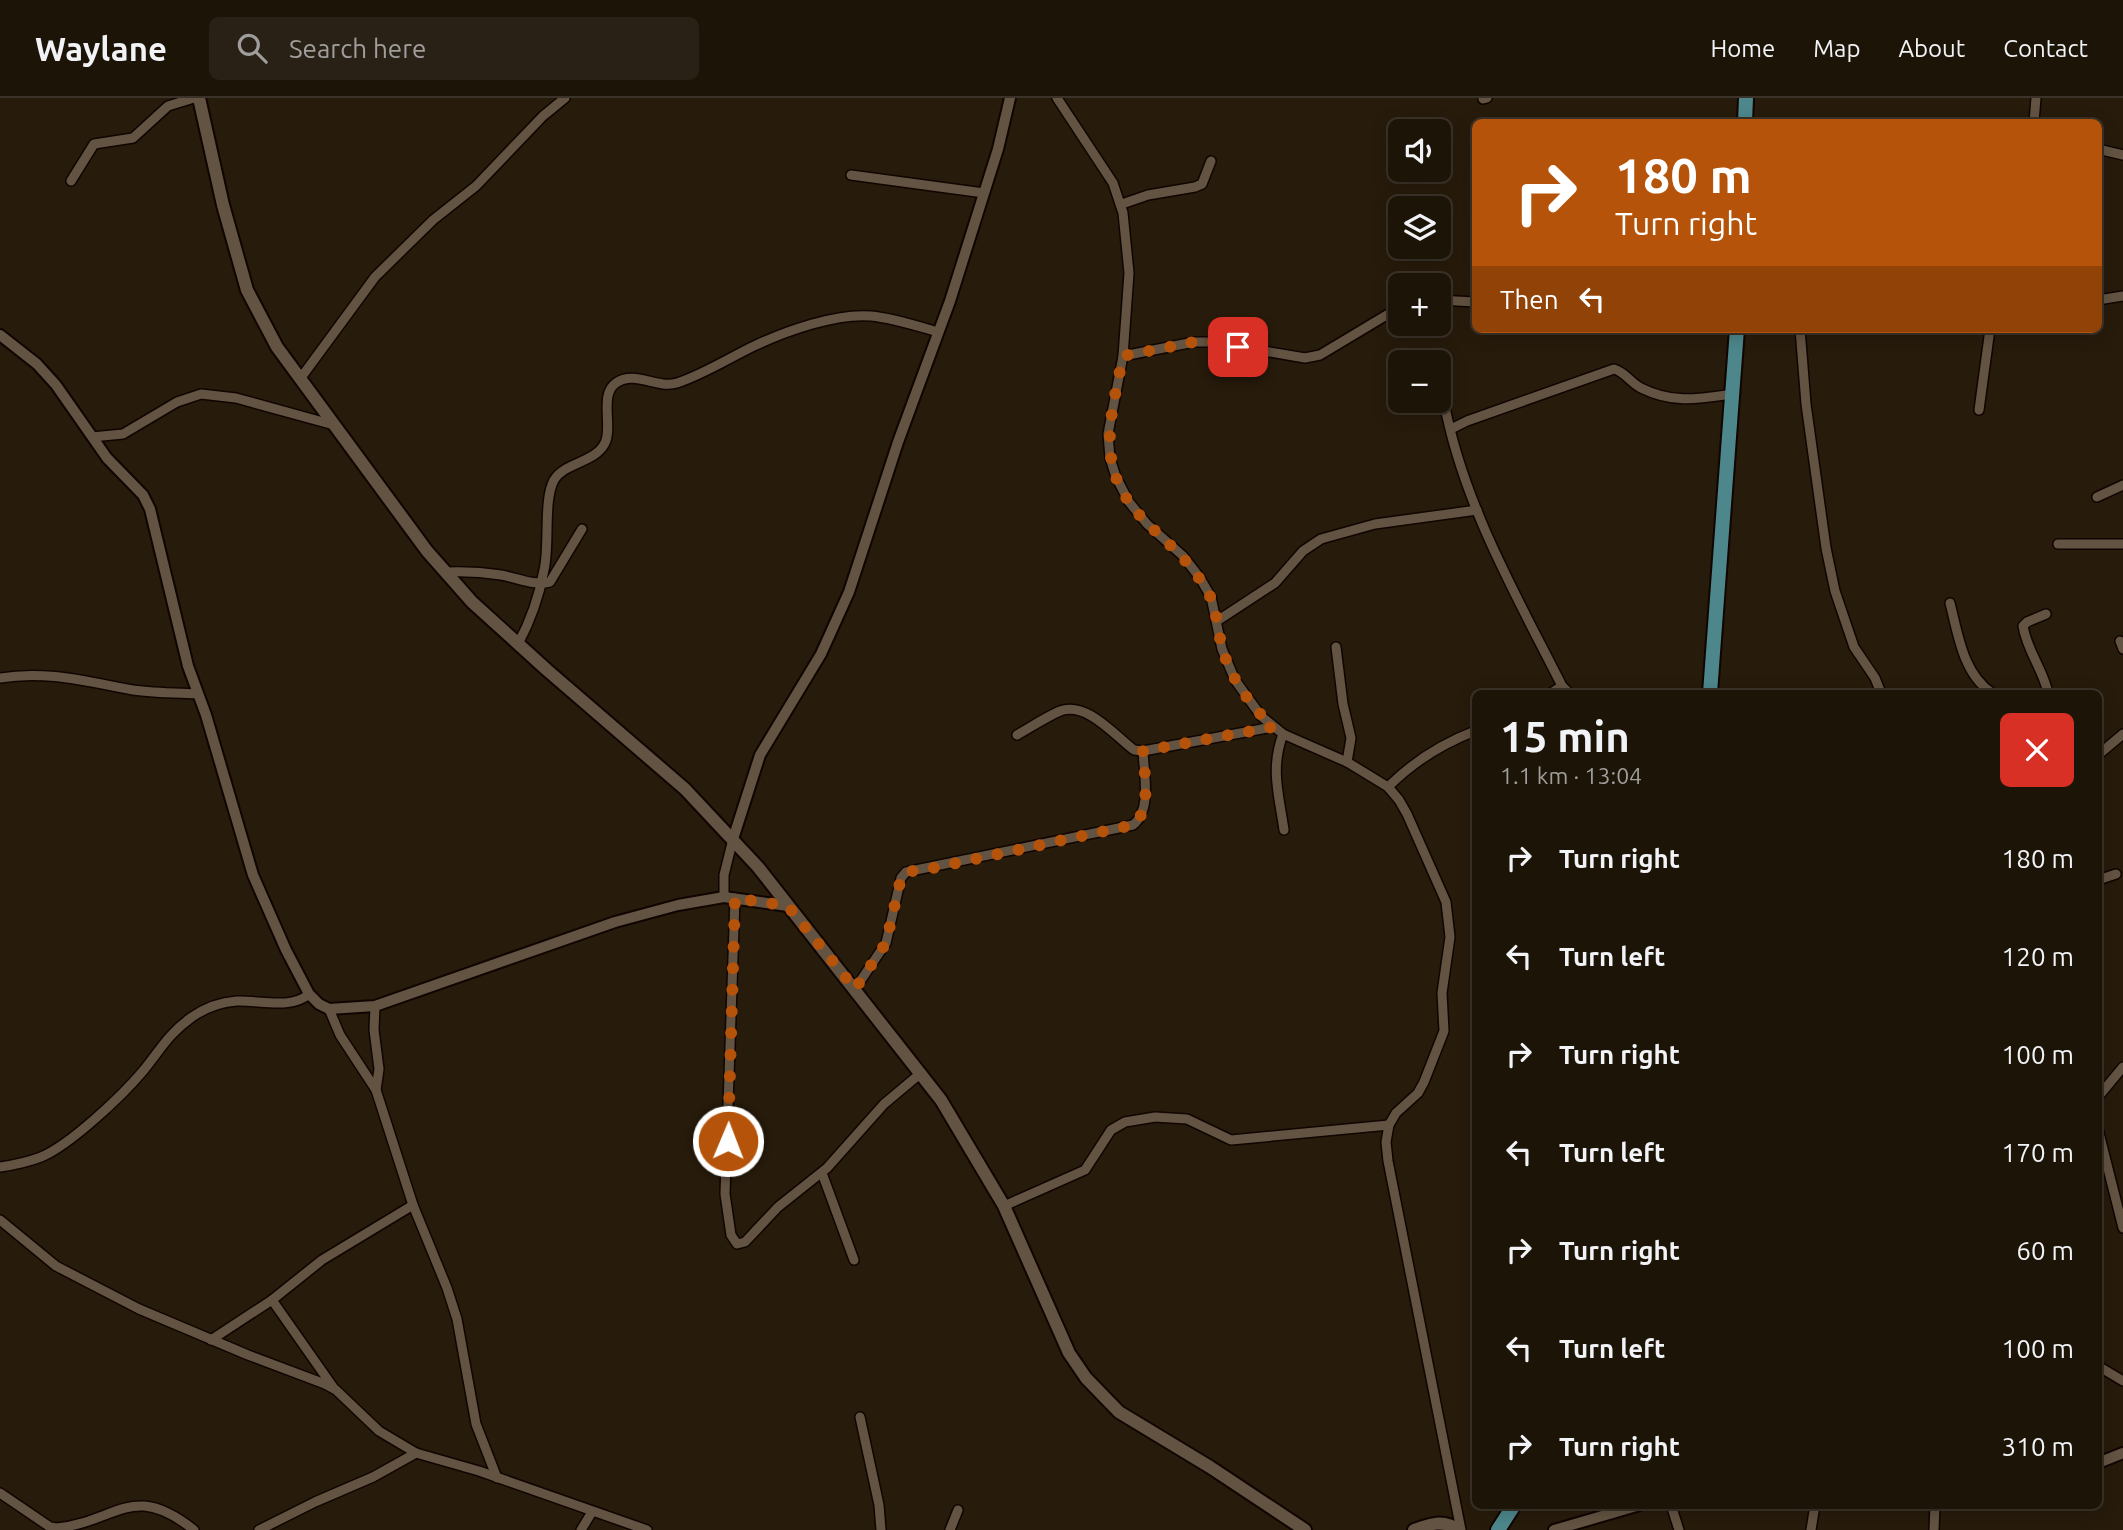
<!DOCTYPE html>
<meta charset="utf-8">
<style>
body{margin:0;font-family:Ubuntu,sans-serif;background:#2a2116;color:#f1f3f6;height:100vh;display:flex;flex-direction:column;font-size:26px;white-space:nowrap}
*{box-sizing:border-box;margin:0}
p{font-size:23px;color:#a09e9c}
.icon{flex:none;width:38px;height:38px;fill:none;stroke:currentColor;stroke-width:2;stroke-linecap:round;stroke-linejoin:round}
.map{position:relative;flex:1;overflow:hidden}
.details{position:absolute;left:1472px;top:592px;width:630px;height:819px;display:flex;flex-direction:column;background:#1d1408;border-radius:10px;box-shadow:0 4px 18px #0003,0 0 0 2px #3b3329}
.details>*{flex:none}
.banner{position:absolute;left:1472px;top:21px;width:630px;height:214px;border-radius:10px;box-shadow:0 4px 18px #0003,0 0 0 2px #3b3329;background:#b45309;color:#fff;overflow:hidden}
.controls{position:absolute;left:1388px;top:21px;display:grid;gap:14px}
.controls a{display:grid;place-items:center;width:63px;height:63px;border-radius:10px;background:#1d1408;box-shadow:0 4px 18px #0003,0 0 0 2px #3b3329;font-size:35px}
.pin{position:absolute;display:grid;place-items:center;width:60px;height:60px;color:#fff;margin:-30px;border-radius:14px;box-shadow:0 4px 10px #0006}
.me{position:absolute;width:77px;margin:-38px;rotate:1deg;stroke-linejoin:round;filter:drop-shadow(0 0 5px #0008)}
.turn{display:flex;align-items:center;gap:24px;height:147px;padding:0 28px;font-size:32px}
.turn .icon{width:91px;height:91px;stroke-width:2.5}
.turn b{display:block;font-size:49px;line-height:60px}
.then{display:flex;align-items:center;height:66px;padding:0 28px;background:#0003;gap:14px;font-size:26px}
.round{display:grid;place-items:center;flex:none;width:74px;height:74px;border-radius:10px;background:#2a2116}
.headline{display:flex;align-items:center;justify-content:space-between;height:119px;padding:0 28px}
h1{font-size:42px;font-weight:700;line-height:52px}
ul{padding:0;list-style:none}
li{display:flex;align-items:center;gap:21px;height:98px;padding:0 28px}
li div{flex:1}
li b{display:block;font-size:26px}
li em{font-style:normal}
header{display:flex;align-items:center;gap:42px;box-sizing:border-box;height:98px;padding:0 35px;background:#1d1408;border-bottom:2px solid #3b3329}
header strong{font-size:33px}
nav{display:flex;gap:38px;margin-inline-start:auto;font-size:24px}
.search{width:490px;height:63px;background:#2a2116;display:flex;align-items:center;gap:18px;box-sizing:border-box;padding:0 24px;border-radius:10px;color:#a09e9c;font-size:26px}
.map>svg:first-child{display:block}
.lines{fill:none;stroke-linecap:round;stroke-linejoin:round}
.minor-casing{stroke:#100500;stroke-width:12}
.tertiary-casing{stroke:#100500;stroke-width:14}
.secondary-casing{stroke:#100500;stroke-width:16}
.primary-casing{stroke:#100500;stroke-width:18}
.minor{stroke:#635342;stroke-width:9}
.tertiary{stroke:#635342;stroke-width:10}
.secondary{stroke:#635342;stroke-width:12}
.primary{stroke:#4d878c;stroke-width:14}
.route{stroke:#b45309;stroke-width:12;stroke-dasharray:0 21.6}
</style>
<header>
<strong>Waylane</strong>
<div class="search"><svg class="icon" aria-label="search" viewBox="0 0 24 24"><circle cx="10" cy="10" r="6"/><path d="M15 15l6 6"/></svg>Search here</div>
<nav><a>Home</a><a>Map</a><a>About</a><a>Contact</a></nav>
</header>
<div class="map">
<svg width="2123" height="1432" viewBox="0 0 2123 1432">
<rect width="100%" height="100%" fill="#271b0b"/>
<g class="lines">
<g class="minor-casing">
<g id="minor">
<polyline points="1057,0 1113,85 1123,115 1129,175 1123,258 1108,336 1110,360 1116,379 1129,404 1147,426 1183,458 1200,480 1211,499 1222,551 1235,582 1261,618 1283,636 1347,664 1388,689 1399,702 1407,716 1446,804 1450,839 1442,895 1444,933 1424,984 1418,995 1396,1015 1389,1027 1386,1044 1388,1063 1461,1432"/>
<polyline points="1483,1 1487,0"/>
<polyline points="2034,24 2036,0"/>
<polyline points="2102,52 2123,57"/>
<polyline points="851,77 984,95"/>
<polyline points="71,83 94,46 133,40 168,8 194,0"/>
<polyline points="1122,106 1148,97 1195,89 1202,86 1211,63"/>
<polyline points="1438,202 1475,204"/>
<polyline points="2098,202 2123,198"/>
<polyline points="1800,231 1806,306 1826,450 1835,493 1854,549 1875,580 1881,595"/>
<polyline points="1123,258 1194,244 1211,244 1305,260 1320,257 1400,209"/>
<path d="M1443 261C1443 275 1442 290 1444 304 1463 405 1516 497 1562 588L1569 595"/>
<polyline points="300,281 375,179 433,122 476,88 543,18 565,0"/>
<polyline points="1979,312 1990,231"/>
<path d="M1451 331 1467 323 1614 271C1625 274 1631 285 1641 290 1673 306 1698 301 1732 296"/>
<polyline points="92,339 123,336 177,304 201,296 236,300 334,327"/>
<polyline points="2097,399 2123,387"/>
<polyline points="2058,446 2123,446"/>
<path d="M445 474C464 473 482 474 501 477 518 480 533 488 550 484L582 431"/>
<path d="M1950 505C1958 536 1963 576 1992 595"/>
<path d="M2046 516 2027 524 2023 528C2027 553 2043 571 2048 595"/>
<polyline points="1217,523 1275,485 1303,453 1321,441 1375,426 1477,412"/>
<polyline points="2120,543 2123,551"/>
<path d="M518 546C531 522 539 499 544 472 550 448 543 402 554 382 565 364 595 365 605 345 613 329 599 296 616 285 635 272 656 291 677 285 704 276 729 260 754 248 786 233 836 215 871 218 893 220 917 228 938 234"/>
<polyline points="1336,549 1343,606 1351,640 1347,664"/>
<path d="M0 580C46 572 88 584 133 592 155 595 177 595 198 596"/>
<polyline points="1551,595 1562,588"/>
<path d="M1283 636C1270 671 1279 697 1284 732"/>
<path d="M1017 637C1031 629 1046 619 1060 613 1087 603 1115 638 1134 652L1143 653 1273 629"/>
<polyline points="2098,657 2123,636"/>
<path d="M1388 689C1414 663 1441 646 1475 633"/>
<polyline points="2098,782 2116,776"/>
<polyline points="724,799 724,777 733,741"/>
<polyline points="735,800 725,1096 731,1137 737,1146 745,1144 778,1109 827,1070 884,1006 921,975"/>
<path d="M855 891 886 845 901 780 906 774 1133 727C1152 712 1144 676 1143 653"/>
<polyline points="375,908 374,932 379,971 376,992"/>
<polyline points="329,911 340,937 376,992 413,1107 447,1190 457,1221 476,1326 497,1380"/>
<polyline points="2098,999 2123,969"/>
<polyline points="2098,1031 2123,1130"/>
<path d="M0 1069C14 1067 28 1064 41 1059 70 1047 122 998 143 973 161 951 168 936 192 919 205 910 222 904 237 903 259 902 291 912 309 896"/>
<polyline points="822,1075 854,1162"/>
<polyline points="1004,1108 1085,1072 1111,1032 1125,1024 1155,1019 1187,1021 1231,1042 1389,1027"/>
<polyline points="0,1122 56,1168 139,1211 248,1257 325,1286 336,1292 379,1333 416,1355 479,1373 647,1432"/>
<polyline points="272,1202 333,1289"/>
<polyline points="211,1242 272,1202 322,1162 413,1107"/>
<polyline points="2098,1268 2123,1283"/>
<polyline points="860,1319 879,1407 881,1432"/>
<path d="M0 1395 50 1429 57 1430C119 1423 132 1383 194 1432"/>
<polyline points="1671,1407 1679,1432"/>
<polyline points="259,1432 315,1404 373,1379 416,1355"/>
<polyline points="581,1432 592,1414"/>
<polyline points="950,1432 958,1412"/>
<polyline points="1811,1432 1815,1407"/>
<polyline points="1934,1432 1935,1407"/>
</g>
</g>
<g class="tertiary-casing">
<g id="tertiary">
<polyline points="0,237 37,266 56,287 107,360 143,397 150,411 188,568 206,617 253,777 286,852 309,896 319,906 329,911 375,908 615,824 678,807 724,799 788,808"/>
<polyline points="733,741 760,657 821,556 849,494 898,344 950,203 998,51 1010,0"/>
<polyline points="2098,1365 2123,1355"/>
<polyline points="1554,1432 1640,1407"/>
</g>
</g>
<g class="secondary-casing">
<g id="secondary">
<polyline points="199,0 223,107 247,192 277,249 427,453 472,504 547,572 685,691 758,769 941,1002 1004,1108 1069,1255 1086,1280 1119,1314 1210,1369 1305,1432"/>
<path d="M1414 1432C1430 1426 1443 1421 1459 1432"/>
</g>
</g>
<g class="primary-casing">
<g id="primary">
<polyline points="1745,24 1746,0"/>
<polyline points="1710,595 1737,231"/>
<polyline points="1498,1432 1514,1407"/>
</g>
</g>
<use href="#minor" class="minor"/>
<use href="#tertiary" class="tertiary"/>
<use href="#secondary" class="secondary"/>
<use href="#primary" class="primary"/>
</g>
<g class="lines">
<path class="route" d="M728 1043 735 800 788 808 855 891 886 845 901 780 906 774 938 769 1133 727C1152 712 1144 676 1143 653L1273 629C1251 608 1229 579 1222 548 1217 531 1217 512 1209 496 1194 468 1172 449 1150 428 1092 373 1110 325 1123 258L1194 244H1211L1238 249"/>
</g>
</svg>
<div class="controls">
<a><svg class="icon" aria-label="sound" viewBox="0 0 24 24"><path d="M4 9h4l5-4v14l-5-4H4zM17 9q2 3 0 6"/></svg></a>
<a><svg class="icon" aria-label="layers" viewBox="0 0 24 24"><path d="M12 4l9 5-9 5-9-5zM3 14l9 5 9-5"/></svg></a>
<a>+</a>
<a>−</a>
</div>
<div class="pin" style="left:1238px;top:249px;background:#d93025"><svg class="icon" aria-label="arrive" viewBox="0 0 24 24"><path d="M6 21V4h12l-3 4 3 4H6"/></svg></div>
<svg class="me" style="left:728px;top:1043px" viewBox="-20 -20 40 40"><circle r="17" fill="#b45309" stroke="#fff" stroke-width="3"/><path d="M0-11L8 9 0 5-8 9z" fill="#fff"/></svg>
<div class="banner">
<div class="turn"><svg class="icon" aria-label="right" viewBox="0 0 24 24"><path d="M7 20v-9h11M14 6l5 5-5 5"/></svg><div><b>180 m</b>Turn right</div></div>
<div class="then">Then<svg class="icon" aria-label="left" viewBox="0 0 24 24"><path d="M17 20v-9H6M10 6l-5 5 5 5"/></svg></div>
</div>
<section class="details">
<div class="headline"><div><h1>15 min</h1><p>1.1 km · 13:04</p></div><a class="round" style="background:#d93025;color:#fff"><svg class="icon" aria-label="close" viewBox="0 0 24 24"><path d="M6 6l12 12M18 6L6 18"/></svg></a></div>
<ul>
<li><svg class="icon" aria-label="right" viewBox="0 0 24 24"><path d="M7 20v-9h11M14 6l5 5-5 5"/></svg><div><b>Turn right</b></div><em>180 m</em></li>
<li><svg class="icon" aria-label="left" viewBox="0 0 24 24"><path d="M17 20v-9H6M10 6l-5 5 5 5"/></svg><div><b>Turn left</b></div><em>120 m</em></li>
<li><svg class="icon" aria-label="right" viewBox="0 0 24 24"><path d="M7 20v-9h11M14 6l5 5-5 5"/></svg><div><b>Turn right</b></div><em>100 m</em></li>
<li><svg class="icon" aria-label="left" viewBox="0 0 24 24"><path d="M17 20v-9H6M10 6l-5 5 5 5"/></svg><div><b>Turn left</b></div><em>170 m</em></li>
<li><svg class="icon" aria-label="right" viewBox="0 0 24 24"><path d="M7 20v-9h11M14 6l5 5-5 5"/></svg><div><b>Turn right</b></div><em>60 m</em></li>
<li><svg class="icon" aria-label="left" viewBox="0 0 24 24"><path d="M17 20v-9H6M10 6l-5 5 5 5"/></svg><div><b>Turn left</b></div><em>100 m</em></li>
<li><svg class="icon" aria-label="right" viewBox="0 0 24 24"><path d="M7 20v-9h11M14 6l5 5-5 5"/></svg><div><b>Turn right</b></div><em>310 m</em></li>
</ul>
</section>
</div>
